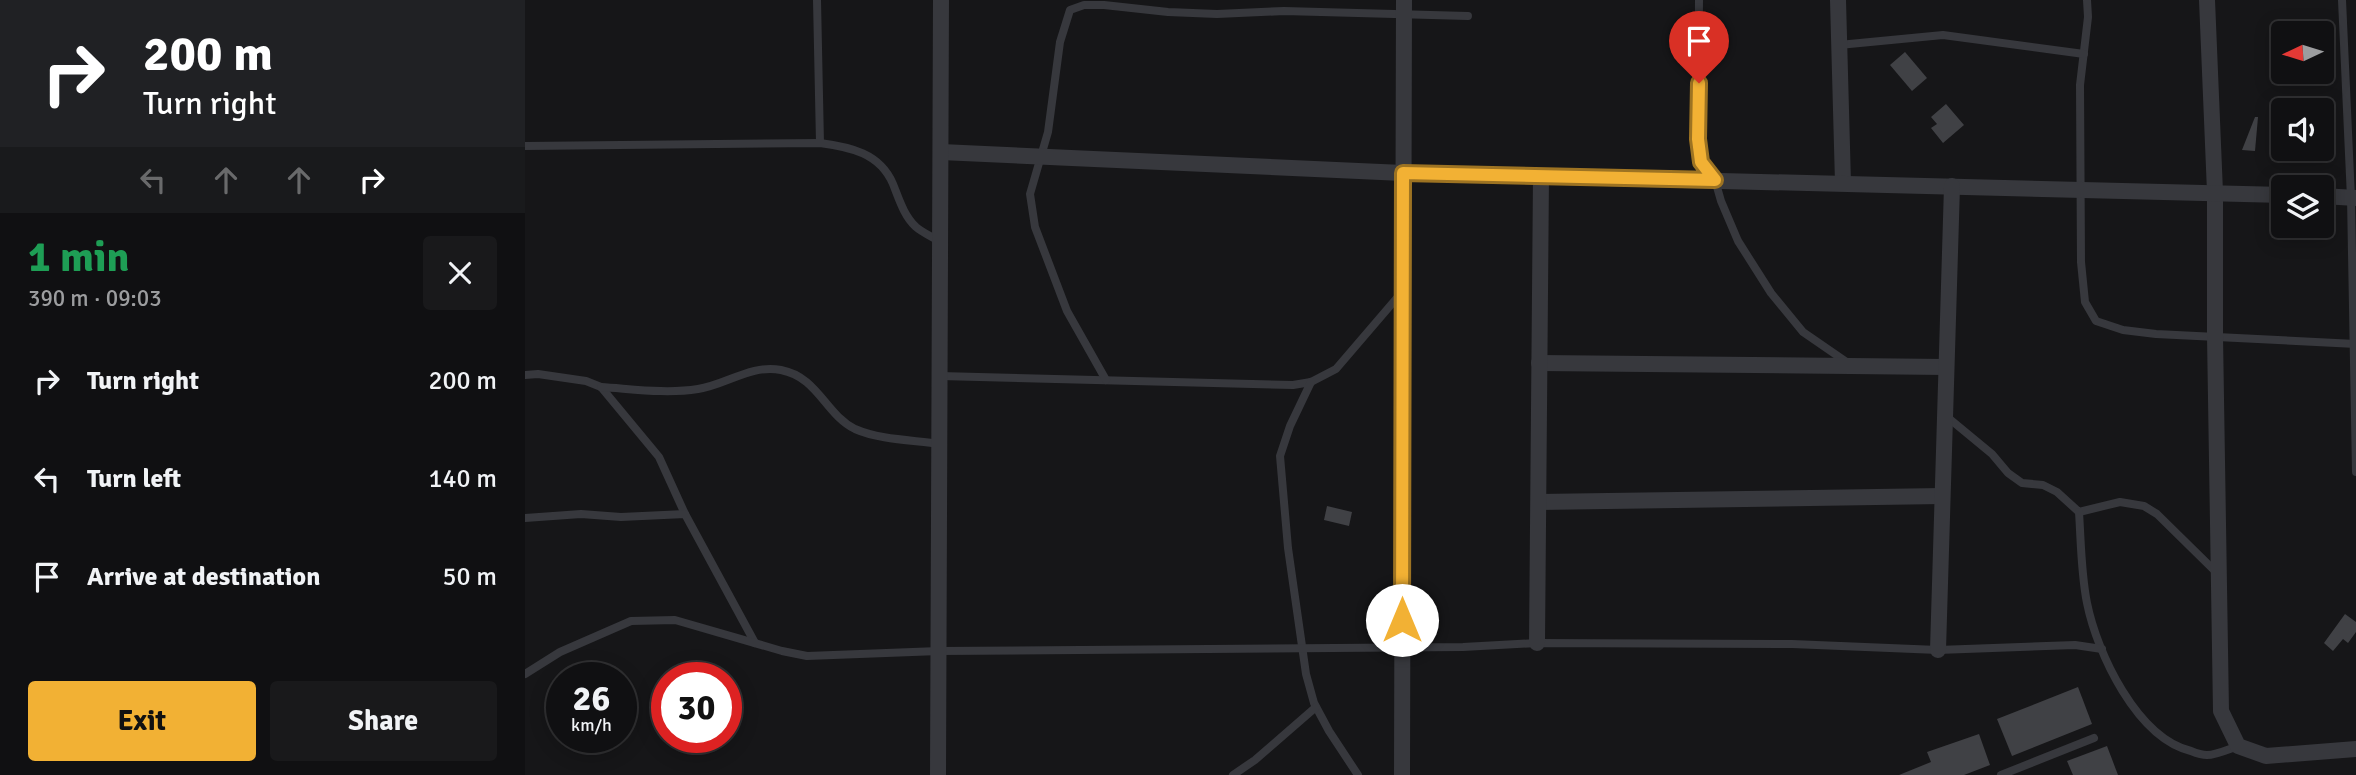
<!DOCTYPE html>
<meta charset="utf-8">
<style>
body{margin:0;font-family:Signika,sans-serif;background:#19191b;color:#f1f3f6;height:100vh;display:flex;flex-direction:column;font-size:26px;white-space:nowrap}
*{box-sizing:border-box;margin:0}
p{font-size:23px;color:#9c9d9f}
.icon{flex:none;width:38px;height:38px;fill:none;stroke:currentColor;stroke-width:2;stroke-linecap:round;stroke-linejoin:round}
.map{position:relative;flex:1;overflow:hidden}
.drawer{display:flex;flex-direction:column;background:#101012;width:525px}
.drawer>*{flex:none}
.top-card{background:#202124;color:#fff;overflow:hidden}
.needle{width:46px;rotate:266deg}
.fabs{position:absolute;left:1746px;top:21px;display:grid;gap:14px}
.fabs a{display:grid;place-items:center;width:63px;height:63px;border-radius:7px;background:#101012;box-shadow:0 4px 18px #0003,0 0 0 2px #303032;font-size:35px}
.speed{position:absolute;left:21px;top:662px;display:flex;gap:14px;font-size:35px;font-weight:700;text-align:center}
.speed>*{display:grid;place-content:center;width:91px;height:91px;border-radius:50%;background:#101012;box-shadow:0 4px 18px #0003,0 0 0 2px #303032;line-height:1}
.speed small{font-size:18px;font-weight:400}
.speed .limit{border:10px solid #d22;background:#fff;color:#111}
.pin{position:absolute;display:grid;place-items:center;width:60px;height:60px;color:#fff;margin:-72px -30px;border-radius:50% 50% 50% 0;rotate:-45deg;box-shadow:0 0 7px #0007}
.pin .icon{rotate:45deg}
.me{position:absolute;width:77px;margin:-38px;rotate:0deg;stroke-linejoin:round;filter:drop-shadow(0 0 5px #0008)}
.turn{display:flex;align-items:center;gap:24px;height:147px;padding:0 28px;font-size:32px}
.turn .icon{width:91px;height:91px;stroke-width:2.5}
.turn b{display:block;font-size:49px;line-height:60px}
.lanes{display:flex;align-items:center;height:66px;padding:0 28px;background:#0003;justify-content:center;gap:35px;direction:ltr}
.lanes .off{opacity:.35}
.round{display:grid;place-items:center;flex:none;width:74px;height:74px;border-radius:7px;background:#19191b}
.head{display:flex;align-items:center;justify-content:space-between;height:119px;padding:0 28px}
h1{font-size:42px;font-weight:700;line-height:52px;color:#1e9e55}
.button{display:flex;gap:14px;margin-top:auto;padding:14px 28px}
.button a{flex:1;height:80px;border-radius:7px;background:#f2b134;color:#111;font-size:28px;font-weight:700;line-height:80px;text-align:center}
.button a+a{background:#19191b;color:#f1f3f6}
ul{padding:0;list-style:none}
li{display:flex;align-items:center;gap:21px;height:98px;padding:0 28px}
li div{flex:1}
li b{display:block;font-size:26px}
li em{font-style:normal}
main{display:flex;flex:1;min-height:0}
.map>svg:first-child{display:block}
.building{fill:#404145}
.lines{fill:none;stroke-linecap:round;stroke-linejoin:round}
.lane{stroke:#37383d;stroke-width:8}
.street{stroke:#37383d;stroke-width:16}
.route-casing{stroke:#9d7322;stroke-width:18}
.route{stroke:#f2b134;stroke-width:12}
</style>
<main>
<section class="drawer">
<div class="top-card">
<div class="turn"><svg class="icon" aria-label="right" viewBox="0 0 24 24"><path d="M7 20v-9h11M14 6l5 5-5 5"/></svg><div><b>200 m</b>Turn right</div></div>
<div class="lanes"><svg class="icon off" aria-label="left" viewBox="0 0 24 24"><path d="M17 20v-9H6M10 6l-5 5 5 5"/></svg><svg class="icon off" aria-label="ahead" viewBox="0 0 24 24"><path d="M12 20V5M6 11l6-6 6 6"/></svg><svg class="icon off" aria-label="ahead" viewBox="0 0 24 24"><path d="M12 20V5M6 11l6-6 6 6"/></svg><svg class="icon" aria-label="right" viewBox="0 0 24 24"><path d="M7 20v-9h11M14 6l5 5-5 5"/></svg></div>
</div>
<div class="head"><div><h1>1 min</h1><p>390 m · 09:03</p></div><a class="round"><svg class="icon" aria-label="close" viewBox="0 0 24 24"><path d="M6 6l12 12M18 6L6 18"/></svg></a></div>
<ul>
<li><svg class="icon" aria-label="right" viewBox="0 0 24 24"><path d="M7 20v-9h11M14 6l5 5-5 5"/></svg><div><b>Turn right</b></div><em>200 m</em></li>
<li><svg class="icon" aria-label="left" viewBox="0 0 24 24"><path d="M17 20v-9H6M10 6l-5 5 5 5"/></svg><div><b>Turn left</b></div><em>140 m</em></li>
<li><svg class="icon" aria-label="arrive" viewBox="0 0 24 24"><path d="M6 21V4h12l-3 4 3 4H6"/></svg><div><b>Arrive at destination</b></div><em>50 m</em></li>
</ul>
<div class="button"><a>Exit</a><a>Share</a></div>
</section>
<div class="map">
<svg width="1831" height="775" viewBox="0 0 1831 775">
<rect width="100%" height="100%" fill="#161618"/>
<g class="building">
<polygon points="1380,52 1402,78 1387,91 1365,65"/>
<polygon points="1421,104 1439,125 1418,143 1406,128 1412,124 1406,117"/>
<polygon points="1730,117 1733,117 1730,151 1717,150"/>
<polygon points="802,506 827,512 824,526 799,520"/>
<polygon points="1820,614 1831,622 1831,632 1823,643 1818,639 1808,651 1799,643"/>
<polygon points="1553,687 1567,724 1487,756 1472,719"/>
<polygon points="1454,734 1465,765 1439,775 1374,775 1406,762 1402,752"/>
<polygon points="1582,746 1593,775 1548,775 1542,761"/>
</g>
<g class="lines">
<g class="lane">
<polyline points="292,0 295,143"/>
<polyline points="1174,0 1173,139 1176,162 1190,180 1196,201 1213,241 1246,293 1278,332 1323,363"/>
<polyline points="1562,0 1563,17 1555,85 1556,262 1560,302 1571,321 1598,330 1631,334 1831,344"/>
<polyline points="1817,0 1826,198 1831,472"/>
<polyline points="1314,45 1418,35 1559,54"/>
<path d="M0 146 295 143C325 147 355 153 368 184 374 199 379 216 391 227 398 233 408 237 415 242"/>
<polyline points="0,375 13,374 61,381 76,387 134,457 160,514"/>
<polyline points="415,376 768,385 786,382 811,369 877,292"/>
<polyline points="581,380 542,311 510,227 505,194 523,132 535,42 545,10 559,5 579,5 643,12 692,14 759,11 943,16"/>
<polyline points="786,382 765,426 755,456 763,548 781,674 789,703 804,731 833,775"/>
<path d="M76 387C108 389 141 394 173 389 201 385 226 364 256 370 293 377 300 414 330 429 355 440 388 440 415 444"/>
<polyline points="1421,416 1467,454 1483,473 1497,483 1518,485 1532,492 1554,512 1595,502 1619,506 1632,514 1692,573"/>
<path d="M1554 512C1556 542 1556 573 1562 603 1572 653 1612 738 1666 751 1671 753 1677 755 1682 755 1691 755 1704 749 1713 746"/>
<polyline points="0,518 56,514 96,517 160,514 230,643"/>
<polyline points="0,674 35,652 106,621 150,620 257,651 282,656 414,651 938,647 1012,643 1267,644 1413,650 1550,645 1577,649"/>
<polyline points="708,775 730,760 791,707"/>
<polyline points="1476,775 1569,738"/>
</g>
<g class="street">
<polyline points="1313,0 1318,183"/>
<polyline points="1682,0 1690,192 1690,336 1696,711 1713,746 1741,756 1831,749"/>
<polyline points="416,152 878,173 1759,195"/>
<polyline points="1797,196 1831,198"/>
<polyline points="1014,363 1421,367"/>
<polyline points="1014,502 1417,496"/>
<polyline points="1012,643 1016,176"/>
<polyline points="1413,650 1427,186"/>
<polyline points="413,775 416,0"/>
<polyline points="877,775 879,0"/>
</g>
</g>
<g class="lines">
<g class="route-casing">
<polyline id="route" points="877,620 878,173 1190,180 1176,162 1173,139 1174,83"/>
</g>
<use href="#route" class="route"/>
</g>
</svg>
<div class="fabs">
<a><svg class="needle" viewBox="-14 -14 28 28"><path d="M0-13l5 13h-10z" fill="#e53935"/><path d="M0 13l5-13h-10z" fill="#9c9d9f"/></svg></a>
<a><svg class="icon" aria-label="sound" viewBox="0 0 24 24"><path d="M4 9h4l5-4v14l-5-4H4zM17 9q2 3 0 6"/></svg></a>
<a><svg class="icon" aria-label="layers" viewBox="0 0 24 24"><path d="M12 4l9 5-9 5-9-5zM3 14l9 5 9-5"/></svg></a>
</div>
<div class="speed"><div>26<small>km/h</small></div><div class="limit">30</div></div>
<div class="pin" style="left:1174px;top:83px;background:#d93025"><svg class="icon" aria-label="arrive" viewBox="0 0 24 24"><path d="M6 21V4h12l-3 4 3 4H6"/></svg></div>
<svg class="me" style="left:877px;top:620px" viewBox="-20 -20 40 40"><circle r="19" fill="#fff"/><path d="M0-13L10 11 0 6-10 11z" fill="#f2b134"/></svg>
</div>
</main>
